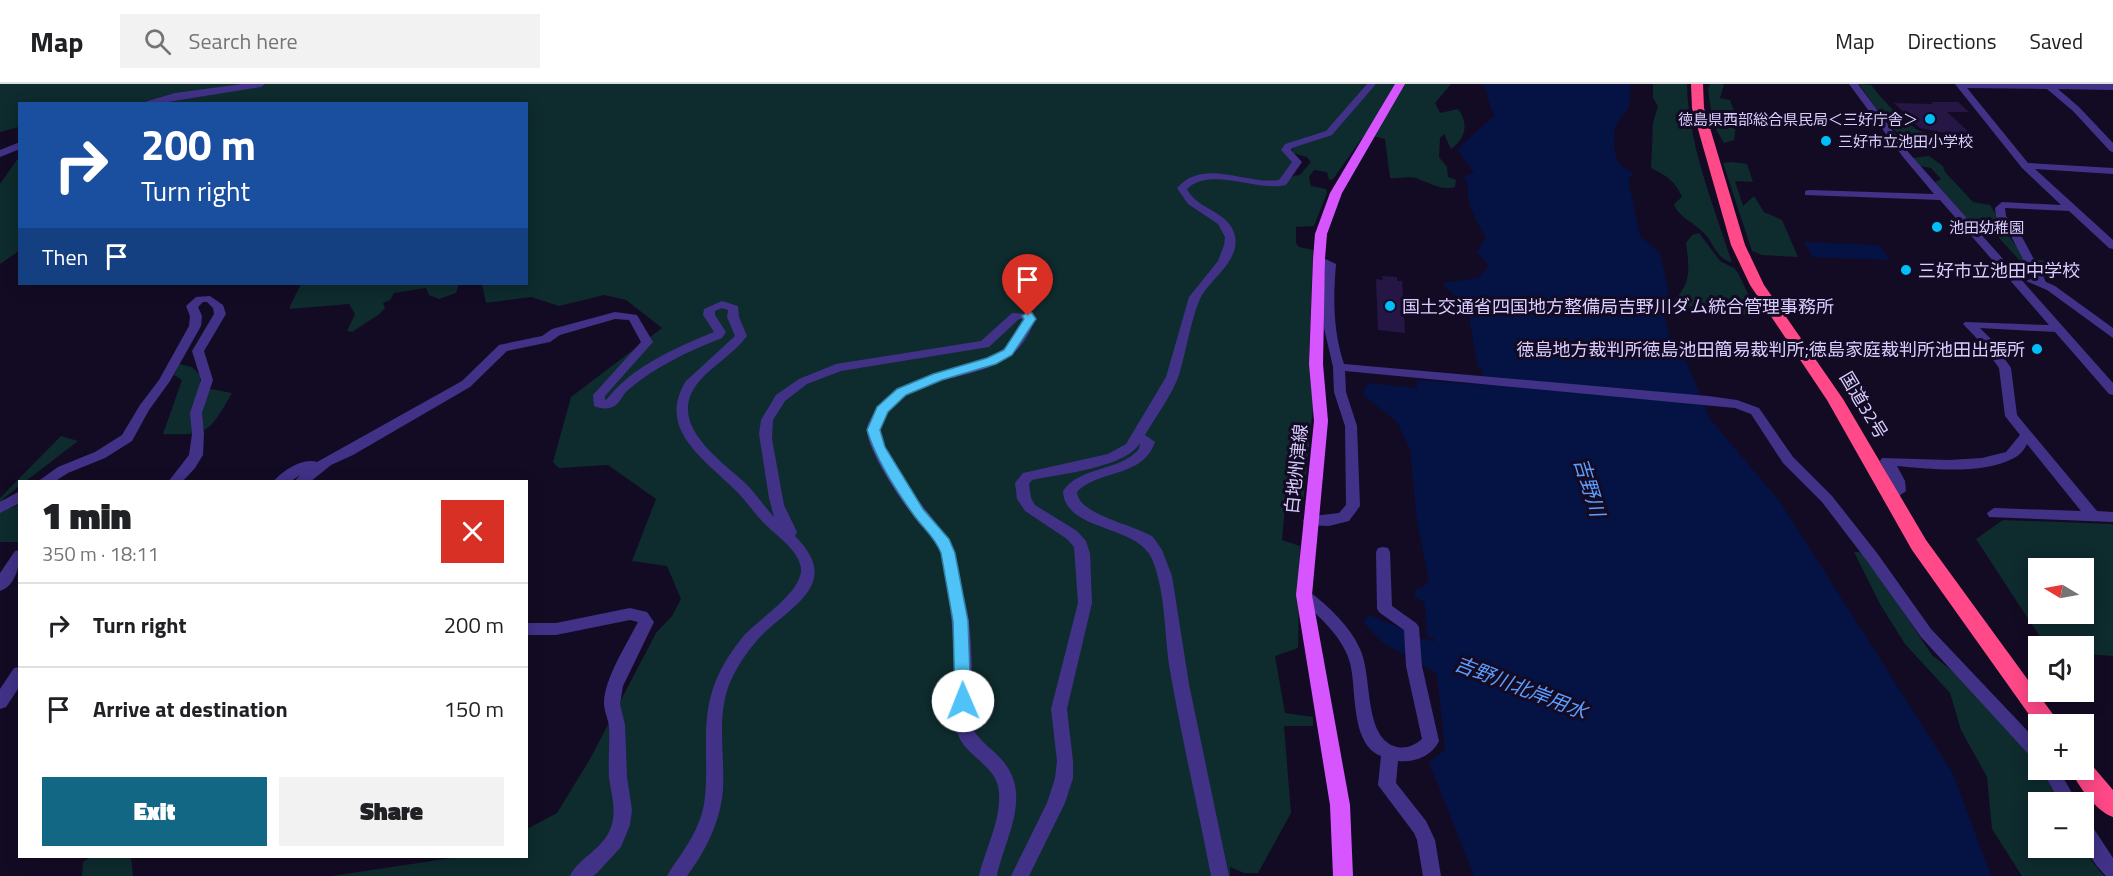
<!DOCTYPE html>
<meta charset="utf-8">
<style>
body{margin:0;font-family:"Titillium Web","Noto Sans JP",sans-serif;background:#f2f2f2;color:#202124;height:100vh;display:flex;flex-direction:column;font-size:22px;white-space:nowrap}
*{box-sizing:border-box;margin:0}
p{font-size:20px;color:#757577}
.icon{flex:none;width:33px;height:33px;fill:none;stroke:currentColor;stroke-width:2;stroke-linecap:round;stroke-linejoin:round}
.map{position:relative;flex:1;overflow:hidden}
.details{position:absolute;left:18px;top:396px;width:510px;height:378px;display:flex;flex-direction:column;background:#fff;border-radius:0px;box-shadow:0 3px 15px #0003}
.details>*{flex:none}
.hud{position:absolute;left:18px;top:18px;width:510px;height:183px;border-radius:0px;box-shadow:0 3px 15px #0003;background:#1a4fa0;color:#fff;overflow:hidden}
.needle{width:39px;rotate:280deg}
.controls{position:absolute;left:2028px;top:474px;display:grid;gap:12px}
.controls a{display:grid;place-items:center;width:66px;height:66px;border-radius:0px;background:#fff;box-shadow:0 3px 15px #0003;font-size:30px}
.pin{position:absolute;display:grid;place-items:center;width:51px;height:51px;color:#fff;margin:-62px -26px;border-radius:50% 50% 50% 0;rotate:-45deg;box-shadow:0 0 6px #0007}
.pin .icon{rotate:45deg}
.me{position:absolute;width:66px;margin:-33px;rotate:359deg;stroke-linejoin:round;filter:drop-shadow(0 0 4px #0008)}
.turn{display:flex;align-items:center;gap:21px;height:126px;padding:0 24px;font-size:27px}
.turn .icon{width:78px;height:78px;stroke-width:2.5}
.turn b{display:block;font-size:42px;line-height:51px}
.then{display:flex;align-items:center;height:57px;padding:0 24px;background:#0003;gap:12px;font-size:22px}
.round{display:grid;place-items:center;flex:none;width:63px;height:63px;border-radius:0px;background:#f2f2f2}
.head{display:flex;align-items:center;justify-content:space-between;height:102px;padding:0 24px}
h1{font-size:36px;font-weight:800;line-height:45px}
.action{display:flex;gap:12px;margin-top:auto;padding:12px 24px}
.action a{flex:1;height:69px;border-radius:0px;background:#126884;color:#fff;font-size:24px;font-weight:800;line-height:69px;text-align:center}
.action a+a{background:#f2f2f2;color:#202124}
ul{padding:0;list-style:none}
li{display:flex;align-items:center;gap:18px;height:84px;padding:0 24px;border-top:2px solid #e0e0e0}
li div{flex:1}
li b{display:block;font-size:22px}
li em{font-style:normal}
header{display:flex;align-items:center;gap:36px;box-sizing:border-box;height:84px;padding:0 30px;background:#fff;border-bottom:2px solid #e0e0e0}
header strong{font-size:28px}
nav{display:flex;gap:33px;margin-inline-start:auto;font-size:21px}
.search{width:420px;height:54px;background:#f2f2f2;display:flex;align-items:center;gap:15px;box-sizing:border-box;padding:0 21px;border-radius:0px;color:#757577;font-size:22px}
.map>svg:first-child{display:block}
.green{fill:#0e2b2e;fill-rule:evenodd}
.water{fill:#041344}
.building{fill:#261646}
.lines{fill:none;stroke-linecap:round;stroke-linejoin:round}
.minor{fill:#413287;fill-rule:evenodd}
.major{fill:#d755ff;fill-rule:evenodd}
.highway{fill:#ff4988;fill-rule:evenodd}
.route{fill:#4fc3f7;stroke:#337fa1;stroke-width:1.5}
.poi-dot{fill:#00bef9;stroke:#130b24;stroke-width:2}
.labels{text-anchor:middle;dominant-baseline:central;stroke-width:6;stroke-linejoin:round;paint-order:stroke}
.far-poi-label{font-size:15px;fill:#daceff;stroke:#130b24;text-anchor:start}
.poi-label{font-size:18px;fill:#daceff;stroke:#130b24;text-anchor:start}
.street-label{font-size:18px;fill:#daceff;stroke:#130b24}
.water-label{font-size:20px;font-style:italic;fill:#5c9dff;stroke:#130b24}
</style>
<header>
<strong>Map</strong>
<div class="search"><svg class="icon" aria-label="search" viewBox="0 0 24 24"><circle cx="10" cy="10" r="6"/><path d="M15 15l6 6"/></svg>Search here</div>
<nav><a>Map</a><a>Directions</a><a>Saved</a></nav>
</header>
<div class="map">
<svg width="2113" height="792" viewBox="0 0 2113 792">
<rect width="100%" height="100%" fill="#130b24"/>
<g class="green">
<path d="M0 0H1451L1435 19 1440 29 1458 25C1469 39 1466 54 1451 65L1444 50 1440 54 1439 73 1447 83 1448 93 1456 96 1455 103C1442 107 1427 98 1416 94 1409 92 1398 95 1390 94L1385 55 1365 50 1333 95 1329 96 1327 88 1314 86 1309 93 1311 102 1326 105 1327 109 1314 142 1296 143V159L1299 163 1313 166 1309 271 1313 323 1303 420 1285 422 1282 456 1300 462 1298 564 1275 572 1285 629 1313 633V642H1284L1291 729 1258 789H1244L1230 783V792H332L458 773 526 772 527 745 557 729 590 675 656 549 672 532 681 515 667 482 632 477 656 415 608 381 559 384 553 378 571 313 662 244 626 216 604 211 559 222 531 213 486 219 482 200H526V20H20L19 43 0 48ZM1288 59H1297L1292 63 1293 69 1307 73 1311 78 1300 91 1293 92 1281 101H1262L1279 97 1292 79 1293 76 1282 67 1283 63Z"/>
<path d="M1653 0H1687C1688 61 1714 122 1732 179 1714 172 1716 162 1704 149 1695 139 1678 133 1674 120L1682 113C1676 98 1666 91 1651 84L1653 39 1658 22 1653 14Z"/>
<polygon points="1710,0 1724,0 1720,14 1730,16 1737,35 1734,56 1724,59 1713,40 1708,5"/>
<path d="M1859 0 1871 1C1884 17 1898 33 1916 45 1922 49 1928 47 1933 52L1925 54 1937 63C1896 64 1881 29 1859 0Z"/>
<path d="M1929 72 1943 82 1945 88 1973 118 1990 121C2001 137 2014 169 2035 175 2043 177 2049 176 2057 180L2059 185 2046 187 2044 196 2030 188 1992 146 1975 145 1935 98 1941 95 1931 84 1920 82 1913 74Z"/>
<polygon points="19,73 19,167 0,180 0,100"/>
<polygon points="1732,78 1747,80 1753,98 1735,97 1743,122 1754,112 1764,128 1782,136 1798,173 1762,171 1752,167 1723,79"/>
<path d="M1699 149 1720 177 1734 184 1738 189 1758 231 1721 230 1680 220 1675 215C1692 199 1689 181 1686 159L1692 151Z"/>
<polygon points="301,200 459,200 456,209 439,215 429,211 426,204 394,209 390,216 383,219 385,224 378,231 352,248 347,247 355,230 349,220 290,225 290,222"/>
<path d="M179 280 192 283 200 291V303L232 309C210 347 209 352 163 350L182 296 174 291Z"/>
<polygon points="61,352 78,357 26,397 20,398 19,402 3,415 8,425 19,421 19,458 0,458 0,414"/>
<path d="M2003 436 2113 440V572L2084 570V562H2046L1976 455ZM2038 484H2084V530H2038Z"/>
<polygon points="1854,468 1859,468 1866,473 1932,571 1955,589 2018,655 2038,679 2038,686 2043,686 2062,718 2038,718 2038,764 2081,764 2104,792 2022,792 1992,745 1987,693 1961,646 1950,609 1905,560 1880,520"/>
<polygon points="90,773 131,773 133,792 82,792 83,778"/>
</g>
<g class="water">
<path d="M1483 0H1630C1631 6 1630 18 1628 24 1626 28 1621 32 1619 36 1611 50 1614 65 1618 79L1633 90 1628 95 1640 152 1660 169 1668 205 1664 233 1674 266 1687 279 1710 335 1781 419 1953 690 1991 792H1474L1429 678 1445 666 1437 590 1382 558 1363 538 1369 531 1406 546 1407 550 1434 558V554L1427 553 1425 519 1415 513V505H1421L1429 497 1417 437 1410 365 1397 338 1362 310 1368 299 1417 304V296L1484 301 1482 285 1478 283 1470 240 1469 217 1462 213H1456L1442 199 1478 194 1489 181 1477 168 1486 154C1478 139 1465 118 1468 100L1463 93 1474 89 1457 65 1495 31C1488 22 1489 10 1483 0Z"/>
<polygon points="1803,158 1879,161 1890,176 1813,173"/>
</g>
<g class="building">
<polygon points="1931,18 1958,18 1969,28 1947,28 1971,50 1945,49 1920,44 1894,19 1933,20"/>
<polygon points="1382,192 1397,193 1397,197 1402,197 1405,249 1378,246 1376,195 1383,196"/>
</g>
<g class="lines">
<g class="minor">
<polygon points="242,0 265,0 261,3 155,20 138,20 175,9"/>
<path d="M1367 0H1376L1332 51 1292 64 1291 66 1302 78 1286 101C1255 108 1211 82 1187 105 1197 126 1230 127 1235 152 1240 176 1213 193 1202 211 1192 229 1186 269 1179 291 1172 311 1156 332 1145 351L1155 358C1143 394 1099 385 1077 408 1078 431 1136 441 1153 453L1162 466 1172 492 1189 600 1229 792H1211C1198 724 1182 655 1170 587 1164 550 1166 509 1152 475 1137 440 1065 448 1063 407 1080 382 1119 388 1139 365L1140 359C1125 384 1060 390 1032 396L1029 400 1031 414 1035 421 1077 447 1086 457 1090 469 1092 519 1067 625 1073 677V694L1065 719 1029 792H1011L1047 719 1055 694 1057 677 1051 625 1078 519 1074 463 1067 455 1025 427 1017 415 1015 399 1023 389 1108 370 1126 360 1166 293 1189 213 1218 177 1224 161 1225 153 1218 140 1188 120 1177 104C1204 73 1245 101 1279 96L1292 78 1281 66 1285 60 1326 47Z"/>
<path d="M1849 0H1858L1909 69 2113 299V311L2109 310 2055 248 1980 244 1991 255 2011 284 2017 331 2097 427 2113 428V438L1989 433 1987 429 1994 424 2081 427 2027 360C2024 366 2020 371 2014 374 1984 391 1930 385 1897 382L1905 397 1906 407 1899 412 1884 411 1882 408 1884 405 1892 403 1891 397 1880 377 1882 374 1949 376 1982 374 2006 368 2020 351 2005 332 1999 284 1983 261 1965 242 1963 240 1965 238 2049 241 1940 116 1805 111V107L1809 106 1934 110 1903 73Z"/>
<polygon points="1955,0 2113,0 2113,6 2058,5 2079,23 2113,59 2113,68 2110,67 2073,27 2047,5 1967,4 2028,79 2113,84 2113,90 2035,85 2113,156 2113,165 2109,164 2069,127 2005,124 2006,132 2021,151 2046,198 2055,202 2113,244 2113,254 2047,206 2026,197 2033,194 2011,152 1996,132 1995,124 2002,118 2061,121 2022,84"/>
<polygon points="20,58 20,65 0,73 0,66"/>
<path d="M1319 172 1336 180C1333 214 1333 247 1344 280L1708 312 1737 316 1759 324 1793 373 1832 412 1877 469 1931 545 2038 658V676L2032 674 1921 553 1867 477 1822 418 1783 379 1751 330 1735 324 1345 287 1346 308 1357 342 1360 422 1349 437 1329 442 1305 441 1303 437 1305 433 1339 429 1346 421 1345 342 1334 308 1333 283 1324 244 1323 219 1325 182 1314 175Z"/>
<polygon points="210,212 223,221 226,230 204,267 213,296 202,329 204,350 203,371 195,384 182,398 168,398 189,371 192,350 190,329 201,296 192,267 214,230 213,224 207,218 203,218 198,223 202,232 201,242 170,297 149,326 132,357 105,374 68,389 54,398 37,398 58,383 95,368 122,351 140,321 159,296 189,242 190,232 186,222 196,213"/>
<path d="M722 217 738 222 739 233 747 252C733 271 711 282 697 300 667 340 719 375 744 398 755 408 763 421 774 433L769 414 759 350 761 336 776 311 799 295 836 280 981 257 1012 229 1029 230 1035 233C1015 314 907 274 882 338 871 367 932 430 947 454 956 467 958 481 961 497 963 510 967 523 969 537 973 573 972 610 973 646 983 661 999 669 1008 684 1029 718 1004 757 997 792H979C985 765 1001 737 999 709 998 680 963 673 957 647 953 632 956 612 955 597 954 563 952 531 946 498 944 486 944 473 938 462 932 452 922 444 915 434 902 418 864 363 867 343 869 336 874 329 878 323 915 275 1002 300 1023 235H1019L989 263 841 287 807 300 785 317 773 336 772 355 784 421 797 448 795 452C840 497 798 518 765 548 752 561 741 576 733 592 715 627 725 667 723 705 721 736 706 767 687 792H667C671 784 677 777 682 769 692 754 701 738 704 720 707 702 706 683 706 665 705 620 712 592 741 555 756 536 803 509 801 484 798 466 779 454 767 442 755 431 746 416 734 405 704 375 656 345 686 297L735 252 727 233 728 226 722 224 715 227V231L726 248 722 254C689 267 656 282 628 306 623 310 621 317 616 321 609 326 601 325 594 322L593 311 641 258 629 236 615 235 560 251 550 258 507 267 470 303 353 371 331 381 310 398H294L300 391 290 398H273C282 387 303 373 317 378L462 297 499 261 542 252 552 245 615 228 637 231 653 258 605 312V316L607 315C633 282 675 264 714 248L703 231 704 225Z"/>
<polygon points="20,407 20,419 0,429 0,418"/>
<path d="M1383 463 1388 464 1390 468 1392 522 1416 539 1419 543 1422 582 1439 657C1432 672 1414 679 1398 677L1396 699 1426 737 1435 756 1441 792H1423L1417 756 1414 749 1378 701 1381 672C1350 660 1357 605 1350 579 1345 559 1328 541 1313 527 1307 522 1300 518 1297 511L1299 507H1309C1329 523 1350 542 1360 565 1373 592 1363 655 1397 663 1407 665 1415 661 1422 655L1406 582 1404 546 1380 529 1377 525 1376 468 1378 464Z"/>
<path d="M20 466C20 480 16 502 0 507V489L15 467Z"/>
<path d="M630 524 647 528 654 538 623 602 620 620 625 641 627 693 632 726 630 741 621 763 597 789 593 792H570C577 775 604 765 611 743 617 726 611 710 609 693 608 676 610 659 609 642 608 634 604 627 604 619 604 595 627 560 638 538L630 536 556 551H526V539H556Z"/>
<polygon points="20,583 20,602 6,623 0,625 0,605 14,584"/>
<polygon points="2042,686 2059,686 2077,718 2060,718"/>
<path d="M2084 737 2090 739 2113 774V792H2106C2089 774 2081 762 2084 737Z"/>
</g>
<polygon class="major" points="1395,0 1405,0 1342,109 1327,150 1325,175 1323,280 1328,337 1312,511 1350,721 1353,792 1333,792 1330,721 1296,511 1314,337 1309,280 1313,175 1315,150 1330,109"/>
<g class="highway">
<polygon points="1691,0 1703,0 1704,24 1745,161 1764,201 1843,315 1926,456 2060,640 2038,640 2038,643 1912,466 1827,316 1750,201 1731,161 1692,24"/>
<path d="M2084 677 2090 679 2113 706V733C2097 728 2077 701 2071 686H2084Z"/>
</g>
</g>
<path class="route" d="M1028 228 1032 229 1036 235 1012 271 996 280 942 296 906 311 888 328 880 346 885 363 923 425 949 455 955 469 968 537 971 617 969 622 963 624 957 622 955 617 953 537 941 469C935 453 922 443 913 430 895 405 876 376 867 346L877 323 897 305 933 290 987 274 1004 266 1024 235 1022 232Z"/>
<g class="poi-dot">
<circle cx="1930" cy="35" r="6"/>
<circle cx="1826" cy="57" r="6"/>
<circle cx="1937" cy="143" r="6"/>
<circle cx="1906" cy="186" r="6"/>
<circle cx="1390" cy="222" r="6"/>
<circle cx="2037" cy="265" r="6"/>
</g>
<g class="labels">
<g class="far-poi-label">
<text x="1918" y="35" text-anchor="end">徳島県西部総合県民局＜三好庁舎＞</text>
<text x="1838" y="57">三好市立池田小学校</text>
<text x="1949" y="143">池田幼稚園</text>
</g>
<g class="poi-label">
<text x="1918" y="186">三好市立池田中学校</text>
<text x="1402" y="222">国土交通省四国地方整備局吉野川ダム統合管理事務所</text>
<text x="2025" y="265" text-anchor="end">徳島地方裁判所徳島池田簡易裁判所;徳島家庭裁判所池田出張所</text>
</g>
<g class="street-label">
<text transform="translate(1864 321) rotate(59)">国道32号</text>
<text transform="translate(1296 385) rotate(-84)">白地州津線</text>
</g>
<g class="water-label">
<text transform="translate(1590 403) rotate(73)">吉野川</text>
<text transform="translate(1521 603) rotate(21)">吉野川北岸用水</text>
</g>
</g>
</svg>
<div class="controls">
<a><svg class="needle" viewBox="-14 -14 28 28"><path d="M0-13l5 13h-10z" fill="#e53935"/><path d="M0 13l5-13h-10z" fill="#757577"/></svg></a>
<a><svg class="icon" aria-label="sound" viewBox="0 0 24 24"><path d="M4 9h4l5-4v14l-5-4H4zM17 9q2 3 0 6"/></svg></a>
<a>+</a>
<a>−</a>
</div>
<div class="pin" style="left:1028px;top:232px;background:#d93025"><svg class="icon" aria-label="arrive" viewBox="0 0 24 24"><path d="M6 21V4h12l-3 4 3 4H6"/></svg></div>
<svg class="me" style="left:963px;top:617px" viewBox="-20 -20 40 40"><circle r="19" fill="#fff"/><path d="M0-13L10 11 0 6-10 11z" fill="#4fc3f7"/></svg>
<div class="hud">
<div class="turn"><svg class="icon" aria-label="right" viewBox="0 0 24 24"><path d="M7 20v-9h11M14 6l5 5-5 5"/></svg><div><b>200 m</b>Turn right</div></div>
<div class="then">Then<svg class="icon" aria-label="arrive" viewBox="0 0 24 24"><path d="M6 21V4h12l-3 4 3 4H6"/></svg></div>
</div>
<section class="details">
<div class="head"><div><h1>1 min</h1><p>350 m · 18:11</p></div><a class="round" style="background:#d93025;color:#fff"><svg class="icon" aria-label="close" viewBox="0 0 24 24"><path d="M6 6l12 12M18 6L6 18"/></svg></a></div>
<ul>
<li><svg class="icon" aria-label="right" viewBox="0 0 24 24"><path d="M7 20v-9h11M14 6l5 5-5 5"/></svg><div><b>Turn right</b></div><em>200 m</em></li>
<li><svg class="icon" aria-label="arrive" viewBox="0 0 24 24"><path d="M6 21V4h12l-3 4 3 4H6"/></svg><div><b>Arrive at destination</b></div><em>150 m</em></li>
</ul>
<div class="action"><a>Exit</a><a>Share</a></div>
</section>
</div>
